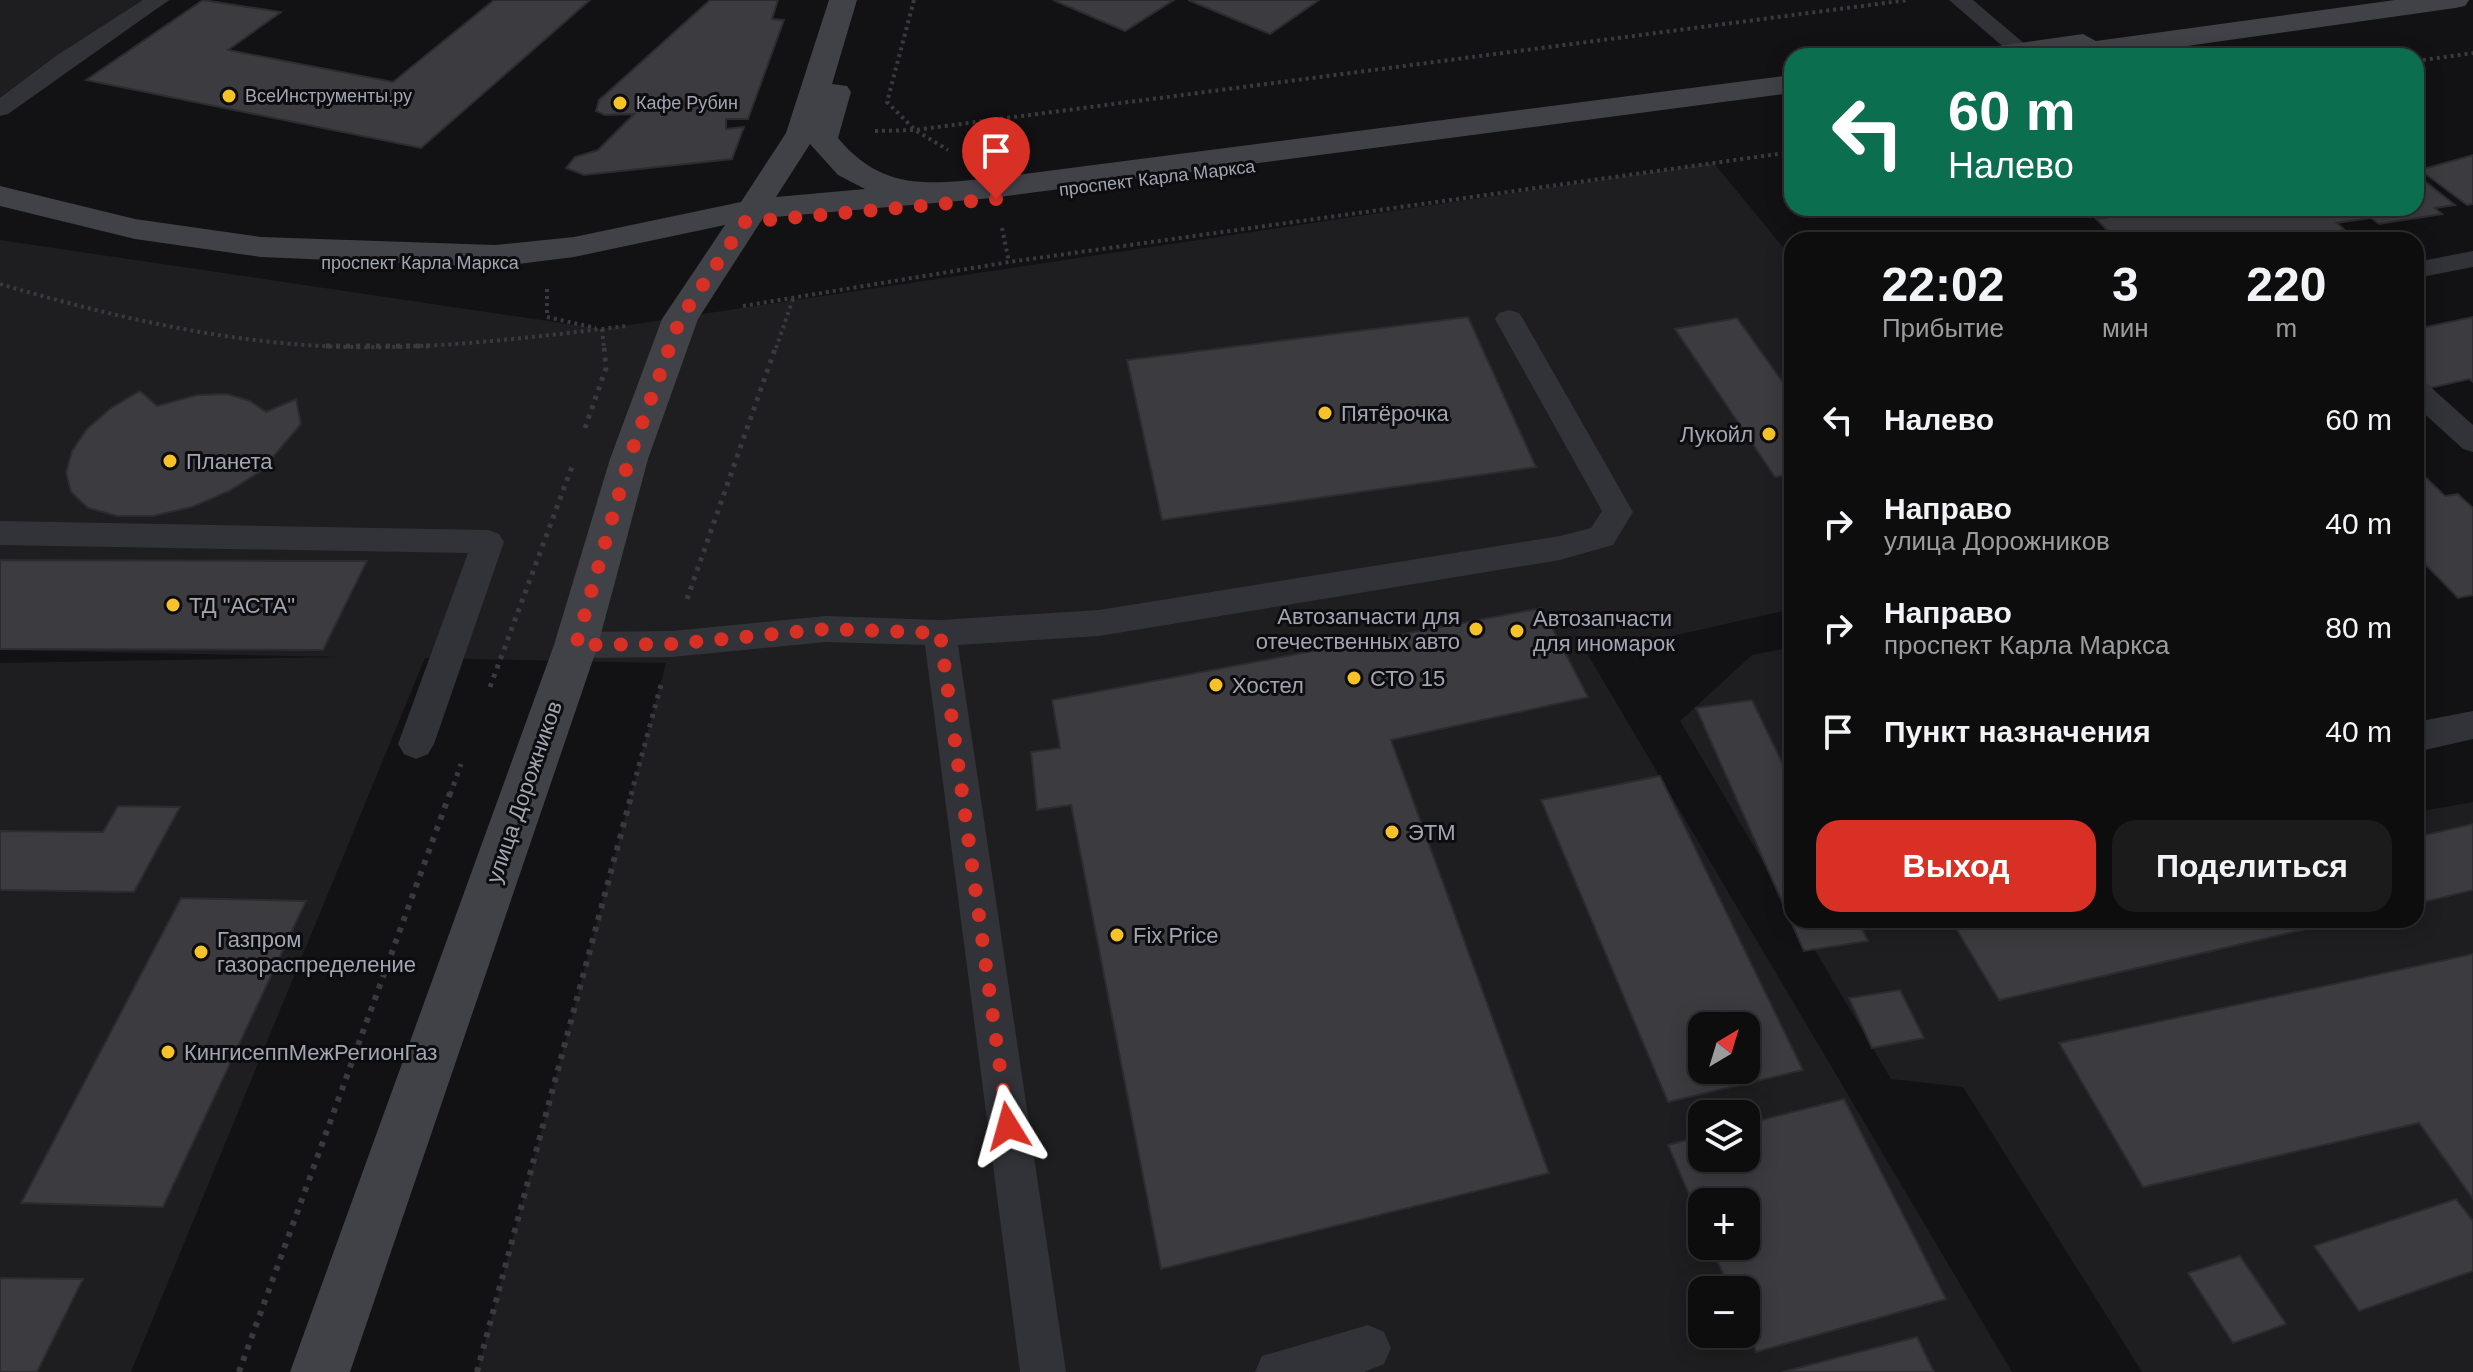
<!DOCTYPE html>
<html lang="ru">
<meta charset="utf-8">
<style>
body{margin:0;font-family:Arial,sans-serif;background:#1c1b1c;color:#f1f3f6;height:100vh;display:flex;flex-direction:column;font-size:30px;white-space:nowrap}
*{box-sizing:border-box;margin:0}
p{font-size:26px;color:#9b9c9e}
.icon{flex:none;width:44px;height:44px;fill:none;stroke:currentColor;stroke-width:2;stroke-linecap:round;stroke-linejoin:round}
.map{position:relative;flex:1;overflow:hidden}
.side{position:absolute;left:1784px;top:232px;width:640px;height:696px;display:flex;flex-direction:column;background:#0e0d0e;border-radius:24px;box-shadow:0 4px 20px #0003,0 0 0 2px #2e2d2e}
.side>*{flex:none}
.banner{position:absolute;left:1784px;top:48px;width:640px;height:168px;border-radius:24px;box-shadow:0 4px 20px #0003,0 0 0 2px #2e2d2e;background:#0b6e4f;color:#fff;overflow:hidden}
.needle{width:52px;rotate:38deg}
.fabs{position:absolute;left:1688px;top:1012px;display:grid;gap:16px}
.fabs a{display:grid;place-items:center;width:72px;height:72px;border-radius:16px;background:#0e0d0e;box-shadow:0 4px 20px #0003,0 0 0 2px #2e2d2e;font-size:40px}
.pin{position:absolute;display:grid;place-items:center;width:68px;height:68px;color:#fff;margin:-82px -34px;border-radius:50% 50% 50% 0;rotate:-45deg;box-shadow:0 0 8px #0007}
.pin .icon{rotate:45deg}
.me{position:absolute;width:88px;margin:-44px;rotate:352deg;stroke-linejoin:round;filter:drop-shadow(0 0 6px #0008)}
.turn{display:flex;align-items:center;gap:28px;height:168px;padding:0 32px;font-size:36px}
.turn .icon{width:104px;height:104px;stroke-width:2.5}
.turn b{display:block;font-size:56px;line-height:68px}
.eta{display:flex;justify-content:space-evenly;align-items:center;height:136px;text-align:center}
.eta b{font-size:48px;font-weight:800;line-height:56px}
.primary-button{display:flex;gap:16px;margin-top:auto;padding:16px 32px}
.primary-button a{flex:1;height:92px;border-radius:24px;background:#d93025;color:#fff;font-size:32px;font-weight:800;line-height:92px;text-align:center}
.primary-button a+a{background:#1c1b1c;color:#f1f3f6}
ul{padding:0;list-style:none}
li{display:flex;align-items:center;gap:24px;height:104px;padding:0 32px}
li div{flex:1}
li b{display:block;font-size:30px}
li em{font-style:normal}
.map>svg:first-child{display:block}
.built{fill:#1e1d20;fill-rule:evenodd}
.building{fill:#3c3b40;stroke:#2c2b2f;stroke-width:2;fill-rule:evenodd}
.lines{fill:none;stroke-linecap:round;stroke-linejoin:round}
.path-far2{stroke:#383a3f;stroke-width:4;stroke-dasharray:3 4;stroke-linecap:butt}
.path-far1{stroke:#383a3f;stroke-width:5;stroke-dasharray:4 6;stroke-linecap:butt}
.path{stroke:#383a3f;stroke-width:6;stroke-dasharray:5 7;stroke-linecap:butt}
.lane{fill:#323338;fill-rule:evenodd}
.secondary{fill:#404248;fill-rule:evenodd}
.route{stroke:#d93025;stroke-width:14;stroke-dasharray:0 25.2}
.poi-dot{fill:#f5c327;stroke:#0d0c0e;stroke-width:3}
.labels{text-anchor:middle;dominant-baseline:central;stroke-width:6;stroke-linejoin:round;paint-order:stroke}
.far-poi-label{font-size:18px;fill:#a2a6b4;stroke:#0d0c0e;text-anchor:start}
.far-street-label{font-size:18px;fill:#a2a6b4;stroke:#0d0c0e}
.poi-label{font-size:22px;fill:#a2a6b4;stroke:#0d0c0e;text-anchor:start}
.street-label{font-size:22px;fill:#a2a6b4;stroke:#0d0c0e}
</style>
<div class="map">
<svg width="2473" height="1372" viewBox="0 0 2473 1372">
<rect width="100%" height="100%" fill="#121113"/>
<g class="built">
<polygon points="0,0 171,0 0,105"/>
<path d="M1714 163 1792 258V609L1588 655 2012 1372H477L666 663 425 658 131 1372H0V663L338 657 0 650V240L602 329ZM1702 1026H1746V1070H1702ZM1702 1114H1746V1158H1702ZM1702 1202H1746V1246H1702ZM1702 1290H1746V1334H1702Z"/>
<polygon points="1792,647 1792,911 1680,721 1752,655"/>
<polygon points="2473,802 2473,1372 2142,1372 1963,1087 1891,1079 1797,920 2416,920 2416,812"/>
</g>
<g class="building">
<polygon points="203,0 281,12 228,50 393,82 494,0 590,0 421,148 86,80"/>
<polygon points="710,0 778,0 772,19 784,20 748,119 726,119 726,129 744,127 732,159 584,175 566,168 575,157 598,150 634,114 605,115 596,111 599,100"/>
<polygon points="1053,0 1174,0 1125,31"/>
<polygon points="1188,0 1319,0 1270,34"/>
<polygon points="2473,155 2473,204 2467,205 2420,170"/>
<polygon points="2416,174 2455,205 2435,208 2442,214 2379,224 2371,218 2337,223 2345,230 2284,240 2267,237 2117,240 2096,219 2137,213 2134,209 2141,208 2416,208"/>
<polygon points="1468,317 1536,467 1162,520 1127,360"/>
<polygon points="2473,317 2473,382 2469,379 2430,388 2416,376 2416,329"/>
<polygon points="1737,318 1792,395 1792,474 1775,477 1675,329"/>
<polygon points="140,391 157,406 197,395 227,394 250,401 266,412 296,399 301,424 261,471 229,491 192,507 153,516 117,516 88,508 71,492 66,473 72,451 87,429 111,408"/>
<polygon points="2416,468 2445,496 2458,494 2473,508 2473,595 2458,598 2424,563 2416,565"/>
<polygon points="0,560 367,561 323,650 0,649"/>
<polygon points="1542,608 1588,697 1391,740 1549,1173 1161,1269 1071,805 1037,810 1031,752 1060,748 1052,700"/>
<polygon points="1752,700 1792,783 1792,920 1858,920 1868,941 1804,951 1696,708"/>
<path d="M1660 776 1803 1070 1668 1102 1541 800ZM1702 1026H1746V1070H1702Z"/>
<polygon points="118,806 180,807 134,892 0,890 0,831 103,832"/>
<polygon points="2473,824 2473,890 2416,904 2416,837"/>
<polygon points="181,898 306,901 163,1207 21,1203"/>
<polygon points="1951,920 2346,920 1999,1000"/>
<polygon points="2473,954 2473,1199 2419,1123 2143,1187 2059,1043"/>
<polygon points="1900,990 1924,1038 1872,1048 1849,998"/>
<polygon points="1844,1099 1946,1299 1756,1352 1746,1327 1746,1290 1730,1290 1711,1246 1746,1246 1746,1202 1702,1202 1702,1225 1668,1145 1702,1136 1702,1158 1746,1158 1746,1124"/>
<polygon points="2456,1199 2473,1221 2473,1271 2359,1311 2314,1246"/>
<polygon points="2240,1256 2286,1324 2233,1343 2188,1273"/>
<polygon points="0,1278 83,1279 37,1372 0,1372"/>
<polygon points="1917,1337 1934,1372 1782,1372"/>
</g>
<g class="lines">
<g class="path-far2">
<polyline points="914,0 887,102 915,130 948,150"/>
<polyline points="2416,61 2473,53"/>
<polyline points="875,131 915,130 1908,0"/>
<polyline points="1002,228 1009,262"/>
<path d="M0 284C113 317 229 344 347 347 441 349 534 337 627 326"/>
<polyline points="547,289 547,317 596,328"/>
<polyline points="743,306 1009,262 1792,152"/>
<polyline points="602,329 604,348"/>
<polyline points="776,348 794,296"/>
</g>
<g class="path-far1">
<polyline points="326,346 429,346"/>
<polyline points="585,428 606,368 604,346"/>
<polyline points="687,599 776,346"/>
<polyline points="490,687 573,464"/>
<polyline points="450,795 461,764"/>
<polyline points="631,795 661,685"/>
</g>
<g class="path">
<polyline points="239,1372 450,793"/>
<polyline points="477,1372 632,793"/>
</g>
<g class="lane">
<polygon points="143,0 169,0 8,114 0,116 0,98 56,56"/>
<polygon points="1949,0 1973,0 2039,56 2014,56"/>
<polygon points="2473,251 2473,267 2416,278 2416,262"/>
<polygon points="1509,310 1519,313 1523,319 1633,512 1613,545 1560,560 1099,636 958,645 1066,1372 1020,1372 925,645 826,642 672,657 576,658 564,654 559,645 564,636 576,632 672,631 826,616 940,620 1099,610 1560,536 1591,528 1602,511 1495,319 1499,313"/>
<polygon points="2416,380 2426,383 2473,425 2473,452 2463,449 2416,406"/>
<polygon points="0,521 488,530 499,534 504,542 434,744 428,754 416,759 404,754 398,744 468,553 0,545"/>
<polygon points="2473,711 2473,739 2416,752 2416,722"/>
<polygon points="1368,1325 1384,1332 1391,1348 1384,1364 1364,1372 1255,1372 1262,1356"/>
</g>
<g class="secondary">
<path d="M829 0H857L832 84 847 86 851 92 838 138C883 192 929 184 992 178L1792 75V93L992 198 763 218 698 319 648 459 598 645 350 1372H290L554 645 610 459 662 319 725 225 574 257 495 267 261 257 135 239 0 206V186L135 219 261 237 495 245 574 237 741 202 786 133ZM810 144 838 175 865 189 776 197Z"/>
<polygon points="2395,0 2469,0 2465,6 2455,8 2116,56 1976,56 1981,50 1991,47 2083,34 2096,41"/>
</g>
</g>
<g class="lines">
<polyline class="route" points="996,199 745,222 680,319 629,459 576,645 672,644 826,629 940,633 1008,1126"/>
</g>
<g class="poi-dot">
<circle cx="229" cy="96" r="8"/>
<circle cx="620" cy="103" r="8"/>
<circle cx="1325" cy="413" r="8"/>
<circle cx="1769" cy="434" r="8"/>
<circle cx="170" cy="461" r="8"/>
<circle cx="173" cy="605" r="8"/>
<circle cx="1476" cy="629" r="8"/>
<circle cx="1517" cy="631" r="8"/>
<circle cx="1354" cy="678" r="8"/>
<circle cx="1216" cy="685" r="8"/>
<circle cx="1392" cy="832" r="8"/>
<circle cx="1117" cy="935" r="8"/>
<circle cx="201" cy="952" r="8"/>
<circle cx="168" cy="1052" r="8"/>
</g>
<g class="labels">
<g class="far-poi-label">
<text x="245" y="96">ВсеИнструменты.ру</text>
<text x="636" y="103">Кафе Рубин</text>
</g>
<g class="far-street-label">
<text transform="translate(1157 178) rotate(-7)">проспект Карла Маркса</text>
<text x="420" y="263">проспект Карла Маркса</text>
</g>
<g class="poi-label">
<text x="1341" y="413">Пятёрочка</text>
<text x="1753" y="434" text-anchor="end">Лукойл</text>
<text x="186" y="461">Планета</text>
<text x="189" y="605">ТД "АСТА"</text>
<text x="1460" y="616" text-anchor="end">Автозапчасти для<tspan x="1460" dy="25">отечественных авто</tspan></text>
<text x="1533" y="618">Автозапчасти<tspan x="1533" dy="25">для иномарок</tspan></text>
<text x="1370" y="678">СТО 15</text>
<text x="1232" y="685">Хостел</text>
<text x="1408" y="832">ЭТМ</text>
<text x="1133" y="935">Fix Price</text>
<text x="217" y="939">Газпром<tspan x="217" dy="25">газораспределение</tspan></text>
<text x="184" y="1052">КингисеппМежРегионГаз</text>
</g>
<g class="street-label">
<text transform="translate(524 792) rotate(-71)">улица Дорожников</text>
</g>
</g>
</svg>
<div class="fabs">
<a><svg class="needle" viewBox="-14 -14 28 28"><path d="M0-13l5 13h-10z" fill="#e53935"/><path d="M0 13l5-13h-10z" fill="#9b9c9e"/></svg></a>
<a><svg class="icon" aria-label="layers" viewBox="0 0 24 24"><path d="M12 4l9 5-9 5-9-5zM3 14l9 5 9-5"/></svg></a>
<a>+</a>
<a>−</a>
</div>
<div class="pin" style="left:996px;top:199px;background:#d93025"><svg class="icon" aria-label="arrive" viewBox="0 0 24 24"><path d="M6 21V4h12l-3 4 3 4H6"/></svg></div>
<svg class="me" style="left:1008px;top:1126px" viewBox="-20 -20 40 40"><path d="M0-17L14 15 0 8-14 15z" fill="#d93025" stroke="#fff" stroke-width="4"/></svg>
<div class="banner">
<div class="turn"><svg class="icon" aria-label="left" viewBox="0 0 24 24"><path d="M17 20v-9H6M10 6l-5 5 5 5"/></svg><div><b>60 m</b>Налево</div></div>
</div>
<section class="side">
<div class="eta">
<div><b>22:02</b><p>Прибытие</p></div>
<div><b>3</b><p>мин</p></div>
<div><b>220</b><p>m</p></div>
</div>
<ul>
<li><svg class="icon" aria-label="left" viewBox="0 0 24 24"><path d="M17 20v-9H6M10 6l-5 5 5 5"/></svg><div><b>Налево</b></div><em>60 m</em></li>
<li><svg class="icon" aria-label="right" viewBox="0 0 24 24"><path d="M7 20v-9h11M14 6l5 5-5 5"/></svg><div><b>Направо</b><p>улица Дорожников</p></div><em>40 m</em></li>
<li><svg class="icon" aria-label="right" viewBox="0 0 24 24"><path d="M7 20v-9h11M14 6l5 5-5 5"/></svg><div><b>Направо</b><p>проспект Карла Маркса</p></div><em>80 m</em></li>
<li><svg class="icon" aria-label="arrive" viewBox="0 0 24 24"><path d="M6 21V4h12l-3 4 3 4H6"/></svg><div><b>Пункт назначения</b></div><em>40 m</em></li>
</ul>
<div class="primary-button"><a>Выход</a><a>Поделиться</a></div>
</section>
</div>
